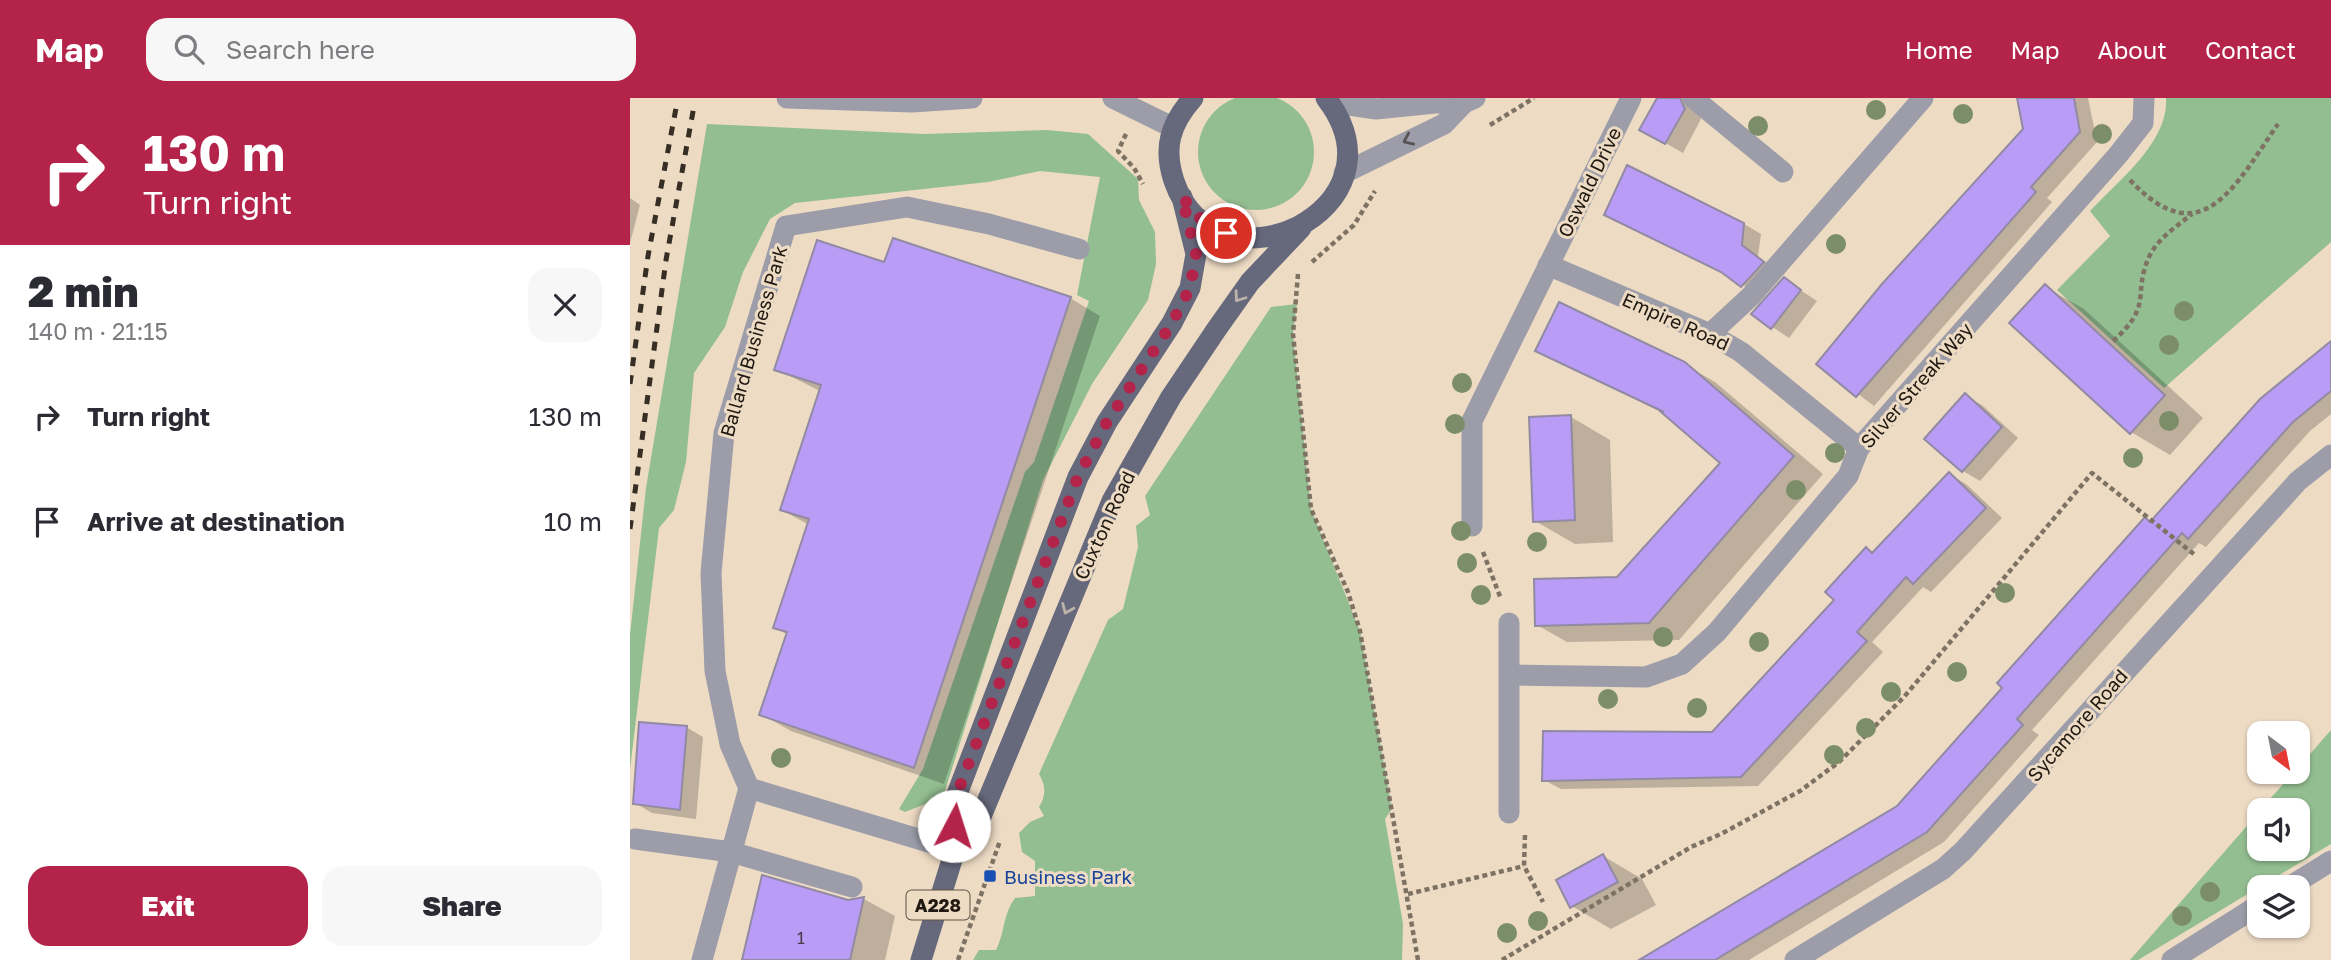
<!DOCTYPE html>
<meta charset="utf-8">
<style>
body{margin:0;font-family:"Golos Text",sans-serif;background:#f7f7f7;color:#2b2b33;height:100vh;display:flex;flex-direction:column;font-size:26px;white-space:nowrap}
*{box-sizing:border-box;margin:0}
p{font-size:23px;color:#7c7c81}
.icon{flex:none;width:38px;height:38px;fill:none;stroke:currentColor;stroke-width:2;stroke-linecap:round;stroke-linejoin:round}
.map{position:relative;flex:1;overflow:hidden}
.panel{display:flex;flex-direction:column;background:#fff;width:630px}
.panel>*{flex:none}
.banner{background:#b42349;color:#fff;overflow:hidden}
.needle{width:46px;rotate:148deg}
.tools{position:absolute;left:1617px;top:623px;display:grid;gap:14px}
.tools a{display:grid;place-items:center;width:63px;height:63px;border-radius:14px;background:#fff;box-shadow:0 2px 5px #0004;font-size:35px}
.pin{position:absolute;display:grid;place-items:center;width:60px;height:60px;color:#fff;margin:-30px;border:4px solid #fff;border-radius:50%;box-shadow:0 2px 7px #0007}
.me{position:absolute;width:77px;margin:-38px;rotate:5deg;stroke-linejoin:round;filter:drop-shadow(0 0 5px #0008)}
.turn{display:flex;align-items:center;gap:24px;height:147px;padding:0 28px;font-size:32px}
.turn .icon{width:91px;height:91px;stroke-width:2.5}
.turn b{display:block;font-size:49px;line-height:60px}
.round{display:grid;place-items:center;flex:none;width:74px;height:74px;border-radius:21px;background:#f7f7f7}
.head{display:flex;align-items:center;justify-content:space-between;height:119px;padding:0 28px}
h1{font-size:42px;font-weight:800;line-height:52px}
.action{display:flex;gap:14px;margin-top:auto;padding:14px 28px}
.action a{flex:1;height:80px;border-radius:21px;background:#b42349;color:#fff;font-size:28px;font-weight:800;line-height:80px;text-align:center}
.action a+a{background:#f7f7f7;color:#2b2b33}
ul{padding:0;list-style:none}
li{display:flex;align-items:center;gap:21px;height:105px;padding:0 28px}
li div{flex:1}
li b{display:block;font-size:26px}
li em{font-style:normal}
header{display:flex;align-items:center;gap:42px;box-sizing:border-box;height:98px;padding:0 35px;background:#b42349;color:#fff}
header strong{font-size:33px}
nav{display:flex;gap:38px;margin-inline-start:auto;font-size:24px}
.search{width:490px;height:63px;background:#f7f7f7;display:flex;align-items:center;gap:18px;box-sizing:border-box;padding:0 24px;border-radius:21px;color:#7c7c81;font-size:26px}
main{display:flex;flex:1;min-height:0}
.map>svg:first-child{display:block}
.green{fill:#93be91}
.shadow{fill:#0003}
.building{fill:#b99cf6;stroke:#918aa2;stroke-width:2}
.lines{fill:none;stroke-linecap:round;stroke-linejoin:round}
.path{stroke:#7e7263;stroke-width:4.5;stroke-dasharray:5 3.5;stroke-linecap:butt}
.minor{stroke:#9c9da9;stroke-width:21}
.major{stroke:#66687c;stroke-width:21}
.rail{stroke:#362e24;stroke-width:5;stroke-dasharray:9 9;stroke-linecap:butt}
.tree{fill:#7b8e69}
.oneway{stroke:#585455}
.oneway2{stroke:#beb3ab}
.route{stroke:#b42349;stroke-width:12;stroke-dasharray:0 21.6}
.transit-dot{fill:#1a4fb4;stroke:#eddbc4;stroke-width:2.5}
.labels{text-anchor:middle;dominant-baseline:central;stroke-width:6;stroke-linejoin:round;paint-order:stroke}
.number-label{font-size:16px;fill:#463a4a}
.shield{fill:#eddbc4;stroke:#5e5347;stroke-width:2}
.shield-label{font-size:18px;font-weight:bold;fill:#201911}
.street-label{font-size:19px;fill:#201911;stroke:#eddbc4}
.transit-label{font-size:19px;fill:#164399;stroke:#eddbc4;text-anchor:start}
</style>
<header>
<strong>Map</strong>
<div class="search"><svg class="icon" aria-label="search" viewBox="0 0 24 24"><circle cx="10" cy="10" r="6"/><path d="M15 15l6 6"/></svg>Search here</div>
<nav><a>Home</a><a>Map</a><a>About</a><a>Contact</a></nav>
</header>
<main>
<section class="panel">
<div class="banner">
<div class="turn"><svg class="icon" aria-label="right" viewBox="0 0 24 24"><path d="M7 20v-9h11M14 6l5 5-5 5"/></svg><div><b>130 m</b>Turn right</div></div>
</div>
<div class="head"><div><h1>2 min</h1><p>140 m · 21:15</p></div><a class="round"><svg class="icon" aria-label="close" viewBox="0 0 24 24"><path d="M6 6l12 12M18 6L6 18"/></svg></a></div>
<ul>
<li><svg class="icon" aria-label="right" viewBox="0 0 24 24"><path d="M7 20v-9h11M14 6l5 5-5 5"/></svg><div><b>Turn right</b></div><em>130 m</em></li>
<li><svg class="icon" aria-label="arrive" viewBox="0 0 24 24"><path d="M6 21V4h12l-3 4 3 4H6"/></svg><div><b>Arrive at destination</b></div><em>10 m</em></li>
</ul>
<div class="action"><a>Exit</a><a>Share</a></div>
</section>
<div class="map">
<svg width="1701" height="862" viewBox="0 0 1701 862">
<rect width="100%" height="100%" fill="#eddbc4"/>
<g class="green">
<circle cx="626" cy="54" r="58"/>
<path d="M1536 0H1701V144L1534 290 1427 192 1480 138 1460 113C1488 83 1539 44 1536 0Z"/>
<polygon points="77,26 295,36 417,32 458,36 508,81 509,102 525,134 526,166 518,202 462,286 413,382 313,699 275,714 269,711 293,671 395,374 404,364 459,203 447,197 470,79 410,73 358,84 165,105 140,121 113,174 95,229 64,275 56,364 44,412 29,430 0,671 0,537 16,390"/>
<path d="M667 206 663 236 681 411 730 533 762 711 755 721 773 826 772 862H343L349 852H366C376 831 372 819 385 800L405 798V763L392 754 389 735 400 724 414 718 409 709C416 698 416 687 409 676L478 522 493 511 508 449 506 428 520 417 515 398 641 209Z"/>
<polygon points="1701,632 1701,746 1508,862 1500,862 1629,714 1629,751 1668,751 1668,712 1630,712 1664,674 1668,674 1668,670"/>
</g>
<g class="shadow">
<polygon points="1029,0 1072,0 1067,15 1071,21 1053,55 1011,31"/>
<polygon points="1389,0 1458,0 1467,44 1417,100 1422,104 1244,308 1188,266 1395,31"/>
<polygon points="0,100 10,107 0,145"/>
<polygon points="1114,126 1131,136 1128,158 1149,174 1129,197 1098,177"/>
<polygon points="255,166 440,200 470,218 314,686 161,633 131,616 158,537 145,529 179,427 152,412 190,293 146,271"/>
<polygon points="1155,182 1187,203 1159,240 1123,216"/>
<polygon points="1415,189 1454,211 1573,320 1540,357 1501,334"/>
<polygon points="1701,245 1701,316 1680,333 1576,449 1569,445 1402,632 1409,637 1314,744 1119,862 1016,862 1269,710 1522,425"/>
<polygon points="908,253 1054,266 1085,284 1193,376 1049,542 937,544 907,527 988,481 1092,364 1037,317"/>
<polygon points="1335,298 1352,307 1388,340 1350,383 1333,373"/>
<polygon points="941,319 980,342 983,444 945,446 905,423"/>
<polygon points="1319,376 1336,386 1372,420 1301,494 1293,489 1242,544 1253,554 1128,688 931,691 914,682 1082,636 1206,502 1236,451 1244,456"/>
<polygon points="56,629 73,639 66,721 22,715 5,705"/>
<polygon points="973,758 1012,781 1026,807 981,831 942,808"/>
<polygon points="234,801 265,818 255,862 113,862 218,803"/>
</g>
<g class="building">
<polygon points="1027,0 1050,0 1055,11 1035,46 1009,32"/>
<polygon points="1387,0 1444,0 1450,34 1401,89 1406,94 1226,299 1186,266 1252,186 1393,31"/>
<polygon points="997,67 1114,125 1112,147 1134,164 1111,189 1091,174 974,117"/>
<polygon points="263,140 441,199 284,670 129,617 157,534 143,530 179,421 150,412 191,287 144,272 187,142 254,164"/>
<polygon points="1154,179 1171,192 1141,231 1121,216"/>
<polygon points="1415,186 1535,297 1500,336 1379,225"/>
<polygon points="929,204 1055,264 1164,358 1019,525 905,528 904,481 987,479 1090,365 1031,314 1034,314 905,253"/>
<polygon points="1701,243 1701,293 1663,324 1558,441 1552,435 1387,621 1393,627 1297,734 1085,862 1009,862 1267,708 1372,590 1367,585 1515,419 1520,424 1630,301"/>
<polygon points="1335,295 1372,329 1332,374 1294,341"/>
<polygon points="941,317 945,422 903,424 899,319"/>
<polygon points="1319,374 1356,410 1283,486 1276,479 1227,534 1237,543 1111,679 912,683 913,633 1082,634 1204,502 1195,494 1236,449 1242,455"/>
<polygon points="9,624 57,628 50,712 3,706"/>
<polygon points="973,756 988,784 940,810 926,782"/>
<polygon points="132,777 218,802 234,799 220,862 112,862"/>
</g>
<g class="lines">
<g class="path">
<polyline points="860,27 904,0"/>
<polyline points="496,36 488,53 504,70 513,86"/>
<path d="M1500 82C1572 159 1606 86 1648 26"/>
<polyline points="682,164 724,127 745,93"/>
<polyline points="668,176 663,236 681,411 718,494 730,533 788,862"/>
<path d="M1483 243C1524 207 1502 197 1519 159 1528 140 1546 129 1562 116"/>
<polyline points="853,454 871,501"/>
<polyline points="895,737 894,768 913,804"/>
<polyline points="778,796 894,768"/>
<polyline points="328,862 370,743"/>
<polyline points="872,862 1061,749 1091,736 1170,693 1209,664 1274,599 1462,375 1565,457"/>
</g>
<g class="minor">
<polyline points="157,0 282,4 342,0"/>
<polyline points="483,0 542,29"/>
<polyline points="1063,0 1153,74"/>
<polyline points="699,4 746,11 805,5 834,5"/>
<polyline points="714,75 814,26 834,5 845,0"/>
<polyline points="918,167 1080,236 1111,254 1229,350"/>
<polyline points="1080,236 1121,198 1293,0"/>
<polyline points="842,428 842,323 1001,0"/>
<polyline points="880,577 1016,579 1052,566 1087,534 1218,378 1229,350 1488,57 1513,25 1514,0"/>
<polyline points="879,715 879,525"/>
<polyline points="5,741 101,754 222,789"/>
<polyline points="325,752 119,690 100,646 85,573 81,475 94,335 156,128 277,109 359,126 449,151"/>
<polyline points="1659,789 1701,763"/>
<polyline points="72,862 119,690"/>
<polyline points="1165,862 1313,771 1333,753 1668,383 1701,357"/>
<polyline points="1542,862 1629,807"/>
</g>
<g class="major">
<path d="M563 0C540 26 533 50 544 83 586 204 782 111 696 0"/>
<polyline points="325,752 352,716 482,403 541,299 586,232 620,184 671,130"/>
<polyline points="291,862 325,752 324,704 448,379 477,324 542,225 560,190 566,156 552,99"/>
</g>
<g class="rail">
<polyline points="0,286 18,158 47,5"/>
<polyline points="0,431 36,162 64,8"/>
</g>
</g>
<g class="tree">
<circle cx="1246" cy="12" r="10"/>
<circle cx="1333" cy="16" r="10"/>
<circle cx="1128" cy="28" r="10"/>
<circle cx="1472" cy="36" r="10"/>
<circle cx="1206" cy="146" r="10"/>
<circle cx="1554" cy="213" r="10"/>
<circle cx="1539" cy="247" r="10"/>
<circle cx="832" cy="285" r="10"/>
<circle cx="1539" cy="323" r="10"/>
<circle cx="825" cy="326" r="10"/>
<circle cx="1205" cy="355" r="10"/>
<circle cx="1503" cy="360" r="10"/>
<circle cx="1166" cy="392" r="10"/>
<circle cx="831" cy="433" r="10"/>
<circle cx="907" cy="444" r="10"/>
<circle cx="837" cy="465" r="10"/>
<circle cx="1375" cy="495" r="10"/>
<circle cx="851" cy="497" r="10"/>
<circle cx="1033" cy="539" r="10"/>
<circle cx="1129" cy="544" r="10"/>
<circle cx="1327" cy="574" r="10"/>
<circle cx="1261" cy="594" r="10"/>
<circle cx="978" cy="601" r="10"/>
<circle cx="1067" cy="610" r="10"/>
<circle cx="1236" cy="630" r="10"/>
<circle cx="1204" cy="657" r="10"/>
<circle cx="151" cy="660" r="10"/>
<circle cx="1580" cy="794" r="10"/>
<circle cx="1552" cy="818" r="10"/>
<circle cx="908" cy="823" r="10"/>
<circle cx="877" cy="835" r="10"/>
</g>
<defs><path id="oneway-chevron" d="M-2-3.5L2.5 0L-2 3.5" fill="none" stroke-width="1.6" stroke-linecap="round" stroke-linejoin="round" transform="scale(1.75)"/></defs>
<use class="oneway" href="#oneway-chevron" transform="translate(778 42) rotate(156)"/>
<g class="oneway2">
<use href="#oneway-chevron" transform="translate(609 199) rotate(126)"/>
<use href="#oneway-chevron" transform="translate(437 511) rotate(113)"/>
</g>
<g class="lines">
<polyline class="route" points="324,728 324,704 448,379 477,324 542,225 560,190 566,156 552,99 571,121 596,135"/>
</g>
<rect class="transit-dot" x="353" y="771" width="14" height="14" rx="3.5"/>
<g class="labels">
<g class="number-label">
<text x="171" y="840">1</text>
</g>
<rect class="shield" x="276.5" y="792.5" width="63" height="29" rx="5"/>
<g class="shield-label">
<text x="308" y="807">A228</text>
</g>
<g class="street-label">
<text transform="translate(959 84) rotate(-64)">Oswald Drive</text>
<text transform="translate(1046 223) rotate(24)">Empire Road</text>
<text transform="translate(123 243) rotate(-74)">Ballard Business Park</text>
<text transform="translate(1286 287) rotate(-49)">Silver Streak Way</text>
<text transform="translate(474 427) rotate(-65)">Cuxton Road</text>
<text transform="translate(1447 627) rotate(-49)">Sycamore Road</text>
</g>
<g class="transit-label">
<text x="374" y="778">Business Park</text>
</g>
</g>
</svg>
<div class="tools">
<a><svg class="needle" viewBox="-14 -14 28 28"><path d="M0-13l5 13h-10z" fill="#e53935"/><path d="M0 13l5-13h-10z" fill="#7c7c81"/></svg></a>
<a><svg class="icon" aria-label="sound" viewBox="0 0 24 24"><path d="M4 9h4l5-4v14l-5-4H4zM17 9q2 3 0 6"/></svg></a>
<a><svg class="icon" aria-label="layers" viewBox="0 0 24 24"><path d="M12 4l9 5-9 5-9-5zM3 14l9 5 9-5"/></svg></a>
</div>
<div class="pin" style="left:596px;top:135px;background:#d93025"><svg class="icon" aria-label="arrive" viewBox="0 0 24 24"><path d="M6 21V4h12l-3 4 3 4H6"/></svg></div>
<svg class="me" style="left:324px;top:728px" viewBox="-20 -20 40 40"><circle r="19" fill="#fff"/><path d="M0-13L10 11 0 6-10 11z" fill="#b42349"/></svg>
</div>
</main>
